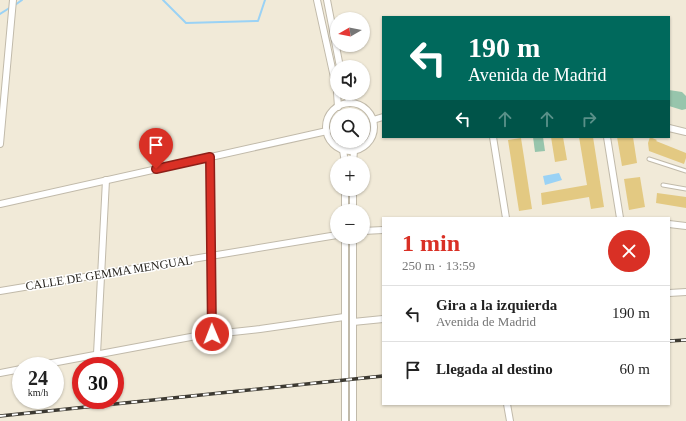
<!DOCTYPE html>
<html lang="es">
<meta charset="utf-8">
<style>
body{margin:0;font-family:Georgia,serif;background:#f2f2f2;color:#222;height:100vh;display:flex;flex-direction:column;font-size:15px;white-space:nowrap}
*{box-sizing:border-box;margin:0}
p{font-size:13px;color:#767676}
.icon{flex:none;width:22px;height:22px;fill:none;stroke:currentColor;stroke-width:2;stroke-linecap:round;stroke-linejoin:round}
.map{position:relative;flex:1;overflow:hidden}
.sheet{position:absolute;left:382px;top:217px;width:288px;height:188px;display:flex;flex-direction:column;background:#fff;border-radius:0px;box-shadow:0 1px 3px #0004}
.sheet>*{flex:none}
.banner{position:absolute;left:382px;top:16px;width:288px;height:122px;border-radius:0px;box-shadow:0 1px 3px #0004;background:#00695c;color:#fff;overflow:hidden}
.needle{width:26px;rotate:261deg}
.buttons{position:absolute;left:330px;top:12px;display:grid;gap:8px}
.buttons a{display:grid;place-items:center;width:40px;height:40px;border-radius:50%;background:#fff;box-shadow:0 1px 3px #0004;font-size:20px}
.speed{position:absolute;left:12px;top:357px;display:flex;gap:8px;font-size:20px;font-weight:700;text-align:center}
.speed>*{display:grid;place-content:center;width:52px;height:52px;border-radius:50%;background:#fff;box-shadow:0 1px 3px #0004;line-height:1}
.speed small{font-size:10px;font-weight:400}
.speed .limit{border:6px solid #d22;background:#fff;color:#111}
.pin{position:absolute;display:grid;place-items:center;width:34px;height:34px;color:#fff;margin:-41px -17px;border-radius:50% 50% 50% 0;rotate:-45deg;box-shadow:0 0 4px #0007}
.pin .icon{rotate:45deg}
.me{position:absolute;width:44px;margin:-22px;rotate:359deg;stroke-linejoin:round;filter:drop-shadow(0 0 3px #0008)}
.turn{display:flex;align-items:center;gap:14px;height:84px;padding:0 20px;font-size:18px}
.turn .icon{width:52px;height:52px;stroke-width:2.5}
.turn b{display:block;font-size:28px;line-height:34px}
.lanes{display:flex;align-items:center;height:38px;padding:0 20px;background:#0003;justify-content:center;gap:20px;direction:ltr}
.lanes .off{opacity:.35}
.round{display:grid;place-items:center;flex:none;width:42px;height:42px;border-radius:21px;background:#f2f2f2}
.summary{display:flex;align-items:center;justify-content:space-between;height:68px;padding:0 20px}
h1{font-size:24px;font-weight:800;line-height:30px;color:#d93025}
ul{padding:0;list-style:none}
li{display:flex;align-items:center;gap:12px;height:56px;padding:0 20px;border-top:1px solid #e0e0e0}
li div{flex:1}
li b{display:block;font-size:15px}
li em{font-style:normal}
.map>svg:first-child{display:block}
.green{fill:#97c5ac}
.water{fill:#9ad2f5}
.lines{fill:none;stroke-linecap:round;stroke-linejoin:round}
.stream{stroke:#9ad2f5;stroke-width:2}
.building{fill:#e3c982}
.lane-casing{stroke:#c1baaa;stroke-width:5}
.street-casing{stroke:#c1baaa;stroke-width:8}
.lane{stroke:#fff;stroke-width:3}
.street{stroke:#fff;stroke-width:6}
.rail-casing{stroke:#3d3a32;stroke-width:3.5}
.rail{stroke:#fff;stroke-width:2;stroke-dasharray:6;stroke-linecap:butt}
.route-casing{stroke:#8d1f18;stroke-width:10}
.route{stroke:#d93025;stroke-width:7}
.labels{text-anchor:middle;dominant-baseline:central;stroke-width:3;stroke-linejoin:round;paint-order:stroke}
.street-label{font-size:12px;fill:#28251f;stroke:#fff}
</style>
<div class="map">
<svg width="686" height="421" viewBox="0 0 686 421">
<rect width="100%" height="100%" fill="#f1ead8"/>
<g class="green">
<polygon points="669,90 682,92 686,96 686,109 682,110 669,106"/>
<path d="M343 110 354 111 360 115H337V141C326 131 331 117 343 110Z"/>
<polygon points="533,137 543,137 545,151 535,152"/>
</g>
<polygon class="water" points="559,173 562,180 545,185 543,176"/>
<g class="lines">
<g class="stream">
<polyline points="163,0 186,23 258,21 265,0"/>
<polyline points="15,5 22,0"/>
<polyline points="0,14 11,7"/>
</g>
</g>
<g class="building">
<polygon points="551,137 563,137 567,160 555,162"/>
<polygon points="579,137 593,137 604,207 591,209 589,197 542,205 541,193 587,185"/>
<polygon points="617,137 633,137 637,163 622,166"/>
<polygon points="650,137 657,140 656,141 686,153 686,158 684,164 649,151 648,143"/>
<polygon points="521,138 532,209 519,211 508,140"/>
<polygon points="640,177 645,207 629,210 624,179"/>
<polygon points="657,193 686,197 686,208 656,203"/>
</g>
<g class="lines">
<g class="lane-casing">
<g id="lane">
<polyline points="649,159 686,171"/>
<polyline points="663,185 686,189"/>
</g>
</g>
<g class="street-casing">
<g id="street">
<polyline points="317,0 337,91"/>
<polyline points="327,0 340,67"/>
<polyline points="337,93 338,107"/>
<polyline points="346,93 350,103"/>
<circle cx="350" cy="127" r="24"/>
<polyline points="373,120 383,117"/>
<polyline points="669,128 686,132"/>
<polyline points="493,137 506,218"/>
<polyline points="607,137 620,218"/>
<polyline points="0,144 13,0"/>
<polyline points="343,150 345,163"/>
<polyline points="210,157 212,334"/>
<polyline points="353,163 354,151"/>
<polyline points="345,189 345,211"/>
<polyline points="353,189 353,211"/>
<polyline points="0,204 327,131"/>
<polyline points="669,224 686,226"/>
<polyline points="363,231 383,230"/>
<polyline points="353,237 353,421"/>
<polyline points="0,291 337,235"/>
<polyline points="669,293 686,292"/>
<polyline points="353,322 383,319"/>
<polyline points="97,354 106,180"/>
<polyline points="36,366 196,336 260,329 344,317"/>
<polyline points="0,373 21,369"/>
<polyline points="507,404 510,421"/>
<polyline points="345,421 345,237"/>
</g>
</g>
<use href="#lane" class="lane"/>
<use href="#street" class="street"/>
<g class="rail-casing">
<g id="rail">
<polyline points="669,341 686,340"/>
<polyline points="0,416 383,376"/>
</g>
</g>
<use href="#rail" class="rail"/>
</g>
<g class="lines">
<g class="route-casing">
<polyline id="route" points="156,169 210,157 212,334"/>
</g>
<use href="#route" class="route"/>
</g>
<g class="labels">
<g class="street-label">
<text transform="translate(109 273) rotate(-9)">CALLE DE GEMMA MENGUAL</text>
</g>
</g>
</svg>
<div class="buttons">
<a><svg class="needle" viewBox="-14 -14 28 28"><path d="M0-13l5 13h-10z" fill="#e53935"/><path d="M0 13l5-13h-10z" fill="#767676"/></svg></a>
<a><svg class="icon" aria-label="sound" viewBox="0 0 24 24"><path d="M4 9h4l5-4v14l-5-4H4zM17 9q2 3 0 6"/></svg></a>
<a><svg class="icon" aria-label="search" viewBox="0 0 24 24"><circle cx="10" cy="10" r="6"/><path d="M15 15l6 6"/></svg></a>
<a>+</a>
<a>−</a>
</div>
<div class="speed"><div>24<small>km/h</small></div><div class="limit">30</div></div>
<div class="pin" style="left:156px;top:169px;background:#d93025"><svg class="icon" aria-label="arrive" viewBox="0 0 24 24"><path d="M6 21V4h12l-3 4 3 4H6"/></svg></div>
<svg class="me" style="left:212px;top:334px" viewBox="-20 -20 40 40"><circle r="17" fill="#d93025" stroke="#fff" stroke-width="3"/><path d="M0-11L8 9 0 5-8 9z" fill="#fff"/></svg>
<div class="banner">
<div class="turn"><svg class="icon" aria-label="left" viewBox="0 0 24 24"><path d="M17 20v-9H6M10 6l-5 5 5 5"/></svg><div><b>190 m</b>Avenida de Madrid</div></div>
<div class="lanes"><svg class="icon" aria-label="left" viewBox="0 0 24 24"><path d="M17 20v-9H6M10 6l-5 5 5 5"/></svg><svg class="icon off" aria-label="ahead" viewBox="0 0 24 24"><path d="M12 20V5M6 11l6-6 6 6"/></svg><svg class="icon off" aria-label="ahead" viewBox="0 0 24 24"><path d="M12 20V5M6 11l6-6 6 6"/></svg><svg class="icon off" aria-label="right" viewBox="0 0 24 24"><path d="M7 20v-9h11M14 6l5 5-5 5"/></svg></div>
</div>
<section class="sheet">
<div class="summary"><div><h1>1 min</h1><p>250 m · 13:59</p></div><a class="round" style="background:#d93025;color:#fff"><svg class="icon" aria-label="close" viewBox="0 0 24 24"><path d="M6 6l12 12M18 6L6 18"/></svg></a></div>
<ul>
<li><svg class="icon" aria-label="left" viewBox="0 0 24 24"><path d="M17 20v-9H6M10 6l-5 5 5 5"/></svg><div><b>Gira a la izquierda</b><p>Avenida de Madrid</p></div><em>190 m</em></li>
<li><svg class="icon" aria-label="arrive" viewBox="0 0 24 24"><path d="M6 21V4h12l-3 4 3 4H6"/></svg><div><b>Llegada al destino</b></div><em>60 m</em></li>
</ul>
</section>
</div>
